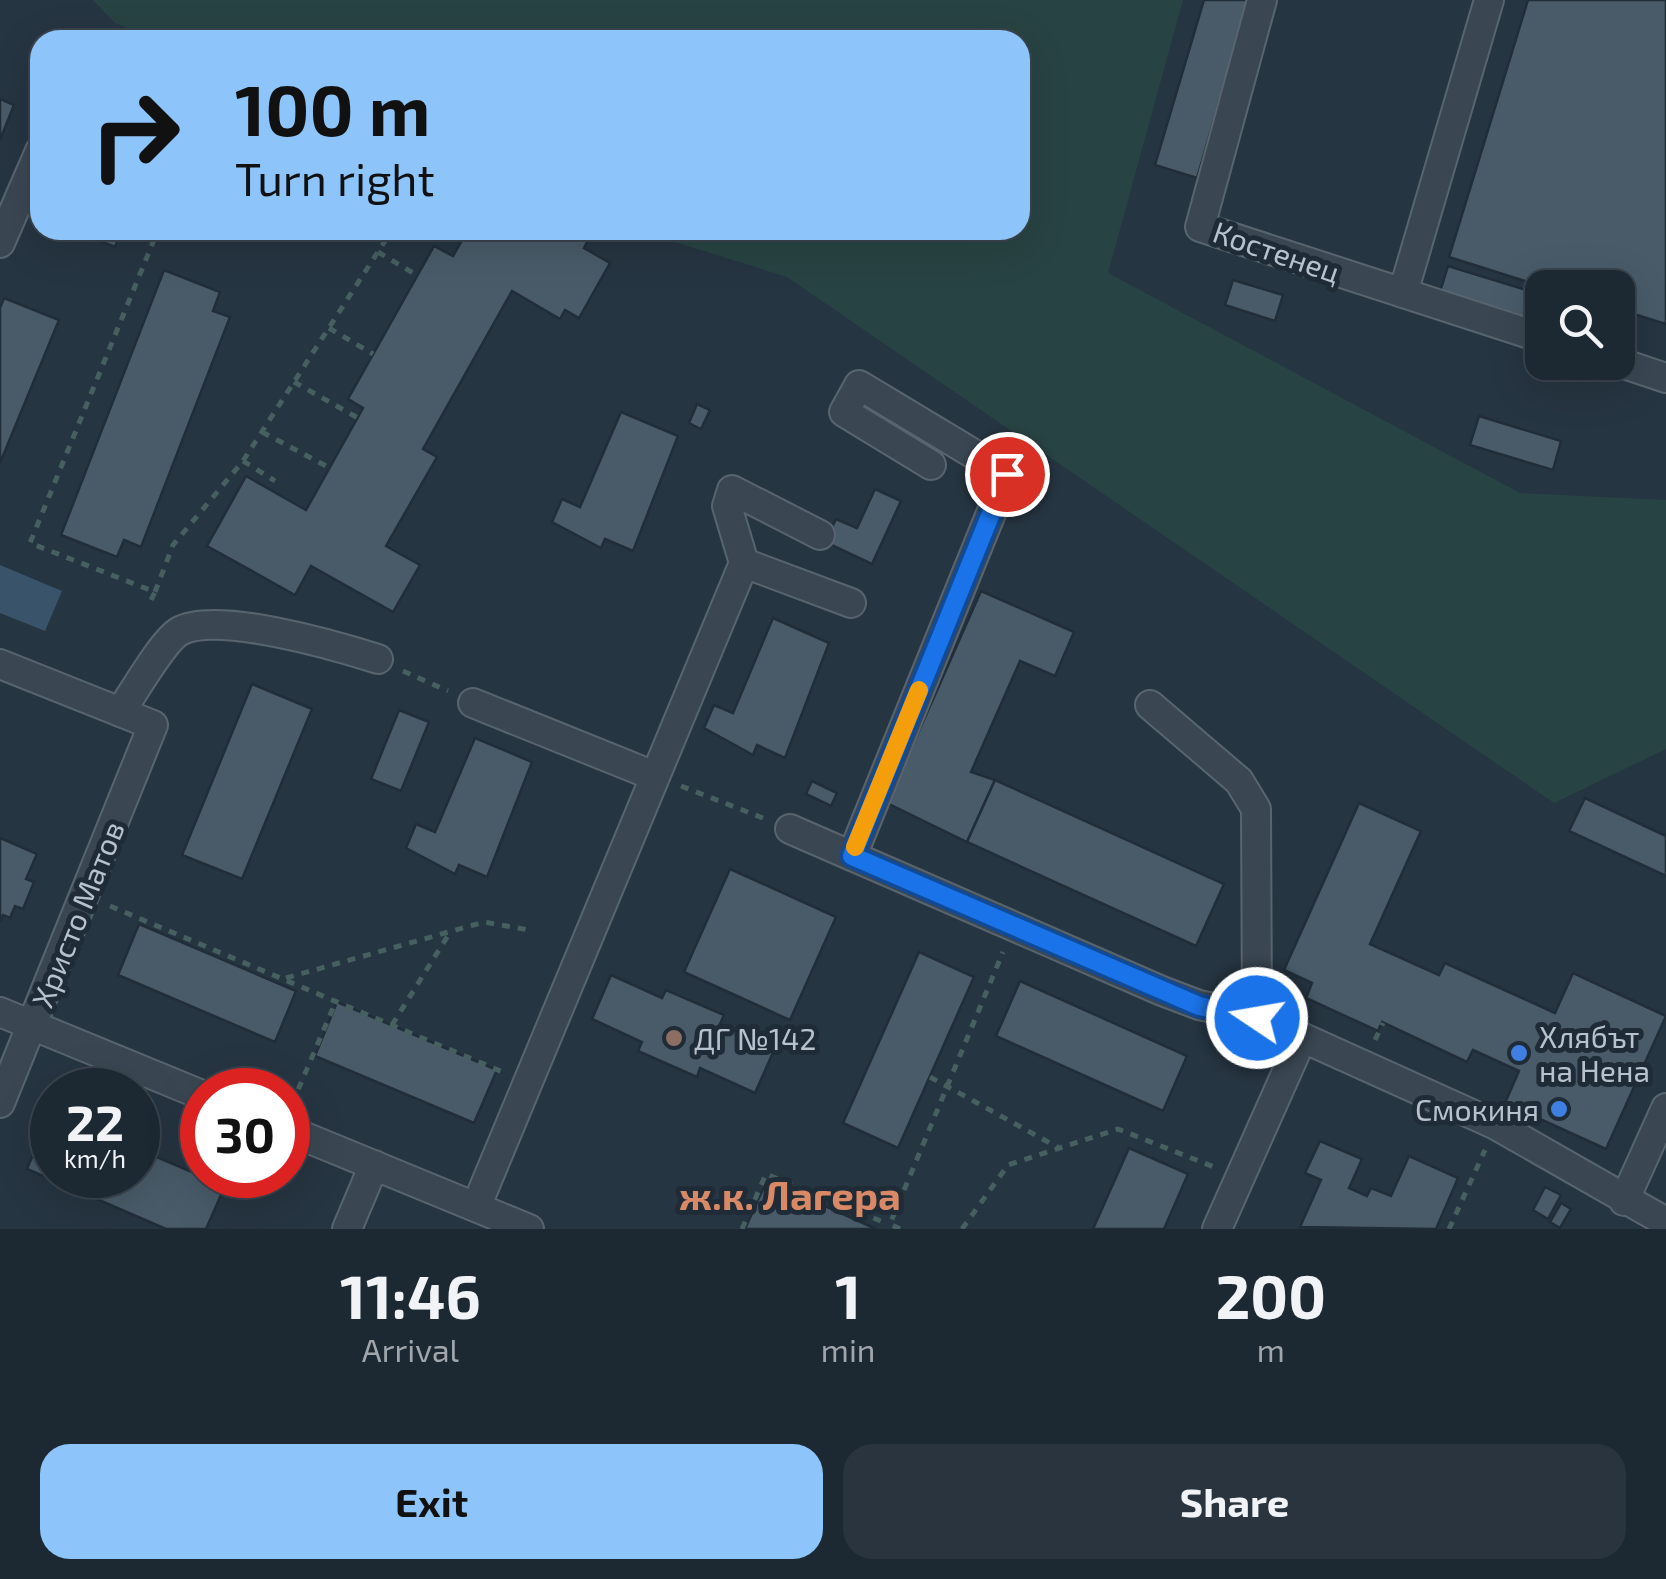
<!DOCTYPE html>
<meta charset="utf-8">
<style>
body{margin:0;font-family:"Exo 2",sans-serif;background:#29343e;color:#f1f3f6;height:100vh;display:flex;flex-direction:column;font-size:38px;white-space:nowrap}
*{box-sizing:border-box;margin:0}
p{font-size:32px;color:#a0a6ac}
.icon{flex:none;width:55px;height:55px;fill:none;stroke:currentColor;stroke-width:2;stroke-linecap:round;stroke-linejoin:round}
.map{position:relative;height:1229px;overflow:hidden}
.drawer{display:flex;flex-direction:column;background:#1c2832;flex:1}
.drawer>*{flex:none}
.hud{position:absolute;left:30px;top:30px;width:1000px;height:210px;border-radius:30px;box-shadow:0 10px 40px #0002,0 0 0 2px #3a444d;background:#8dc5fb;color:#111;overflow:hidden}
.fabs{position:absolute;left:1525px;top:270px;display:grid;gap:20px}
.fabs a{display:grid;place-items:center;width:110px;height:110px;border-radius:20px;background:#1c2832;box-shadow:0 10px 40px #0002,0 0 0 2px #3a444d;font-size:50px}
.speed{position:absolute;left:30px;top:1068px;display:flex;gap:20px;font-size:50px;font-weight:700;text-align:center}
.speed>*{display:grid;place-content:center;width:130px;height:130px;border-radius:50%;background:#1c2832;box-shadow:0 10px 40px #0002,0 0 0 2px #3a444d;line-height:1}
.speed small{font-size:25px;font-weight:400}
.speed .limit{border:15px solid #d22;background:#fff;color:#111}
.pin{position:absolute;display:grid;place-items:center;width:85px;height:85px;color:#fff;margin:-42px;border:5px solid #fff;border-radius:50%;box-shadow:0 2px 10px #0007}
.me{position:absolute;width:110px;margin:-55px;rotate:282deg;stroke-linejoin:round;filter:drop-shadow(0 0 8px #0008)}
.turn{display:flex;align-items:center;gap:35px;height:210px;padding:0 40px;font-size:45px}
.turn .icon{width:130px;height:130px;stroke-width:2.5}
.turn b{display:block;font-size:70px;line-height:85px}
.eta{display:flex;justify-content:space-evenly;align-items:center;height:170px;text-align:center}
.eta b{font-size:60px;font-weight:700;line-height:70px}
.cta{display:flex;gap:20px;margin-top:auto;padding:20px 40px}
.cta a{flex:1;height:115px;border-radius:30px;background:#8dc5fb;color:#111;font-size:40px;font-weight:700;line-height:115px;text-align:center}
.cta a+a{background:#29343e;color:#f1f3f6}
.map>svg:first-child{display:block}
.green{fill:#284343}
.water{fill:#39536a}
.building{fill:#495b69;stroke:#212e39;stroke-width:2.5}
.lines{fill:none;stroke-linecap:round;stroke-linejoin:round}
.minor-casing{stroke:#58656f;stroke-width:32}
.path{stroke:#465f5f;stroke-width:5;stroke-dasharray:8 8;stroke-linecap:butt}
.minor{stroke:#3a4752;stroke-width:28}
.route-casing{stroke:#114b97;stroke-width:25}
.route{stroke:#1a73e8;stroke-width:18}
.slow{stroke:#f59e0b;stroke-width:18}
.education-dot{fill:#8d6e63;stroke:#1f2c37;stroke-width:4}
.shop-dot{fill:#3f7fe0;stroke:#1f2c37;stroke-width:4}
.labels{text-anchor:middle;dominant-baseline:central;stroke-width:10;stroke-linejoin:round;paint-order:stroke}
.street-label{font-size:30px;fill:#b7c2cc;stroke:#1f2c37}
.poi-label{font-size:30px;fill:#b7c2cc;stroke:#1f2c37;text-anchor:start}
.district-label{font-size:40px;font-weight:bold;fill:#d98965;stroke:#1f2c37}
</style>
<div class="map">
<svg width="1666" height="1229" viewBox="0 0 1666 1229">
<rect width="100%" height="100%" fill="#263542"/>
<polygon class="green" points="93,0 1183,0 1108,273 1520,493 1666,500 1666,749 1554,803 787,277 637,230 1020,230 1020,40 157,40 115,23"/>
<polygon class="water" points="0,565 62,591 45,631 0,613"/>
<g class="building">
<polygon points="1204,0 1249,0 1197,178 1155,165"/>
<polygon points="1528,0 1666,0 1666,324 1618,309 1618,288 1547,288 1449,257"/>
<polygon points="0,99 14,105 0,140"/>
<polygon points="73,230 122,230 115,247"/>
<polygon points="468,230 569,230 588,240 584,248 610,263 579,318 565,310 560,319 512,291 423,449 437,457 386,546 420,565 393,612 311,566 295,595 207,546 246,476 306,510 363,408 348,399 434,246 453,256"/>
<polygon points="1448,266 1542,295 1542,324 1440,292"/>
<polygon points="164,270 220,292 213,311 230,317 141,547 124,540 117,557 61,535"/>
<polygon points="1233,280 1283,295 1275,321 1225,305"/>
<polygon points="4,298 59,320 0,463 0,308"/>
<polygon points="697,404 710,410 701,429 689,423"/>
<polygon points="621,412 678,436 633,551 605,539 601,548 552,522 562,499 580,507"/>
<polygon points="1479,416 1561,441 1553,470 1470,445"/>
<polygon points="875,489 901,501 872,564 825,542 836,519 857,528"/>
<polygon points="981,591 1074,632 1055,676 1020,661 971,772 995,780 967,842 887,803"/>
<polygon points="773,618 829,643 785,758 757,745 753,755 704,728 714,705 733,713"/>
<polygon points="252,684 312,709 242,879 182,855"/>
<polygon points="399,710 429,722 401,791 371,779"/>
<polygon points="475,738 532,762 487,877 459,865 455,874 406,848 416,824 435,832"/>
<polygon points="995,780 1224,884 1196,946 967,842"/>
<polygon points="812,781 837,793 831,806 806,794"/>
<polygon points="1585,798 1666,836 1666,876 1569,831"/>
<polygon points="1359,803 1421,831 1370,944 1439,975 1445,963 1555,1013 1573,973 1666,1016 1606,1149 1505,1103 1519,1071 1473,1050 1467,1062 1382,1022 1378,1031 1306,998 1312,983 1284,970"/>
<polygon points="0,838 37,854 26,879 34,882 23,909 15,906 10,918 3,915 0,922"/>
<polygon points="730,869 836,917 790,1020 684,972"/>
<polygon points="139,924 296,991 275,1042 118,975"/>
<polygon points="919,952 974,977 898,1148 843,1123"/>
<polygon points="611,975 662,998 666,990 724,1015 720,1024 775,1048 755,1093 700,1068 697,1077 638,1051 642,1042 592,1019"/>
<polygon points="1020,981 1187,1056 1163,1111 996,1036"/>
<polygon points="337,1002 497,1070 474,1123 315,1056"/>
<polygon points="51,1111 52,1175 138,1175 138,1149 225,1186 206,1229 166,1229 27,1169"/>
<polygon points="1320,1141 1362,1159 1349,1188 1367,1196 1371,1188 1391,1196 1409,1156 1458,1178 1436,1229 1300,1227 1321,1180 1305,1173"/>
<polygon points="1129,1148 1188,1174 1164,1229 1093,1229"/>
<polygon points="767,1180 876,1229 745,1229"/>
<polygon points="1545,1187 1561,1195 1548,1219 1533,1210"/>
<polygon points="1561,1203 1571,1209 1560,1228 1550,1222"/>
</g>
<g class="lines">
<g class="minor-casing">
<g id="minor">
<polyline points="1262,0 1200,227 1542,338"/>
<polyline points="0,243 40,151"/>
<polyline points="1403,293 1489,0"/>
<polyline points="1618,362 1666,378"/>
<polyline points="744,563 851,603"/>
<polyline points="0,664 153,725 0,1103"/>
<polyline points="473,703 652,775"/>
<polyline points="1150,705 1239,781 1256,809 1257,1017"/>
<path d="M120 712C133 694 163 640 180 631 218 611 337 646 378 659"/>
<polyline points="790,829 1162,991 1199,1005 1257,1017 1496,1125 1666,1222"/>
<polyline points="852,856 1007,474 859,385 844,412 931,465"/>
<polyline points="0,1012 202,1095"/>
<polyline points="288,1130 529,1229"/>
<polyline points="1624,1201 1666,1108"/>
<polyline points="476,1207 744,563 727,506 732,490 820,535"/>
<polyline points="347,1229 374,1165"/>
<polyline points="1217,1229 1302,1038"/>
</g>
</g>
<g class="path">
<polyline points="378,252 418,276"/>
<polyline points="329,328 373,354"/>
<polyline points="294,382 358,418"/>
<polyline points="262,432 330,468"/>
<polyline points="243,461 275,481"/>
<polyline points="155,592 173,545 243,461 392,230"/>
<polyline points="151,600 155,592 30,543 158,230"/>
<polyline points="403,671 448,691"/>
<polyline points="681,786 768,820"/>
<polyline points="110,906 505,1073"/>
<polyline points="286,978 484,922 529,930"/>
<polyline points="392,1025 449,934"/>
<polyline points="1375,1040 1383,1023"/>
<polyline points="930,1077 1059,1148"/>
<polyline points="292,1104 336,1001"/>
<polyline points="742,1229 766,1174 888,1224"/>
<polyline points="900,1229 890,1224 1003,952"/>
<polyline points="962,1229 1008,1165 1118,1129 1214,1167"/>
<polyline points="1449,1229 1485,1150"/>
</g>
<use href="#minor" class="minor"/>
</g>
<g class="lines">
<g class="route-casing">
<polyline id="route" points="1007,474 852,856 1199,1006 1257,1018"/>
</g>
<use href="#route" class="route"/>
<polyline class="slow" points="855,847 919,690"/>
</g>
<circle class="education-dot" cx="674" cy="1038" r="10"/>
<g class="shop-dot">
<circle cx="1519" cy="1053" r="10"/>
<circle cx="1559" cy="1109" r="10"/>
</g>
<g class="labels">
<g class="street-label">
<text transform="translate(1277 251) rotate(19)">Костенец</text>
<text transform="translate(77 914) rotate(-68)">Христо Матов</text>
</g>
<g class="poi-label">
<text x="1539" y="1036">Хлябът<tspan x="1539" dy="34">на Нена</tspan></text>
<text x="694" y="1038">ДГ №142</text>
<text x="1539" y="1109" text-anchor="end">Смокиня</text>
</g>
<g class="district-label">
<text x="790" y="1194">ж.к. Лагера</text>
</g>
</g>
</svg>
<div class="fabs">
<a><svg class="icon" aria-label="search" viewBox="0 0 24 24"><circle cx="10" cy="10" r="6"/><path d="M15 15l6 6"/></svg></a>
</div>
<div class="speed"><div>22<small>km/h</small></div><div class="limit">30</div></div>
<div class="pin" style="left:1007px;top:474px;background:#d93025"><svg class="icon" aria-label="arrive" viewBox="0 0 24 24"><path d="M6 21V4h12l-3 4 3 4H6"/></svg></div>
<svg class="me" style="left:1257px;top:1018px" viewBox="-20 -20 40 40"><circle r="17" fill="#1a73e8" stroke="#fff" stroke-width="3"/><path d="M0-11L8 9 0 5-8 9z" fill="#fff"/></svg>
<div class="hud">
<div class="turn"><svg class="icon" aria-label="right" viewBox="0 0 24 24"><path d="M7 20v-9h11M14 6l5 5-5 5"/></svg><div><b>100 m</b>Turn right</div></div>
</div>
</div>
<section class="drawer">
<div class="eta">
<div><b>11:46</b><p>Arrival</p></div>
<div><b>1</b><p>min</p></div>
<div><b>200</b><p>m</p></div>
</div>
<div class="cta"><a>Exit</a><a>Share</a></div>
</section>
